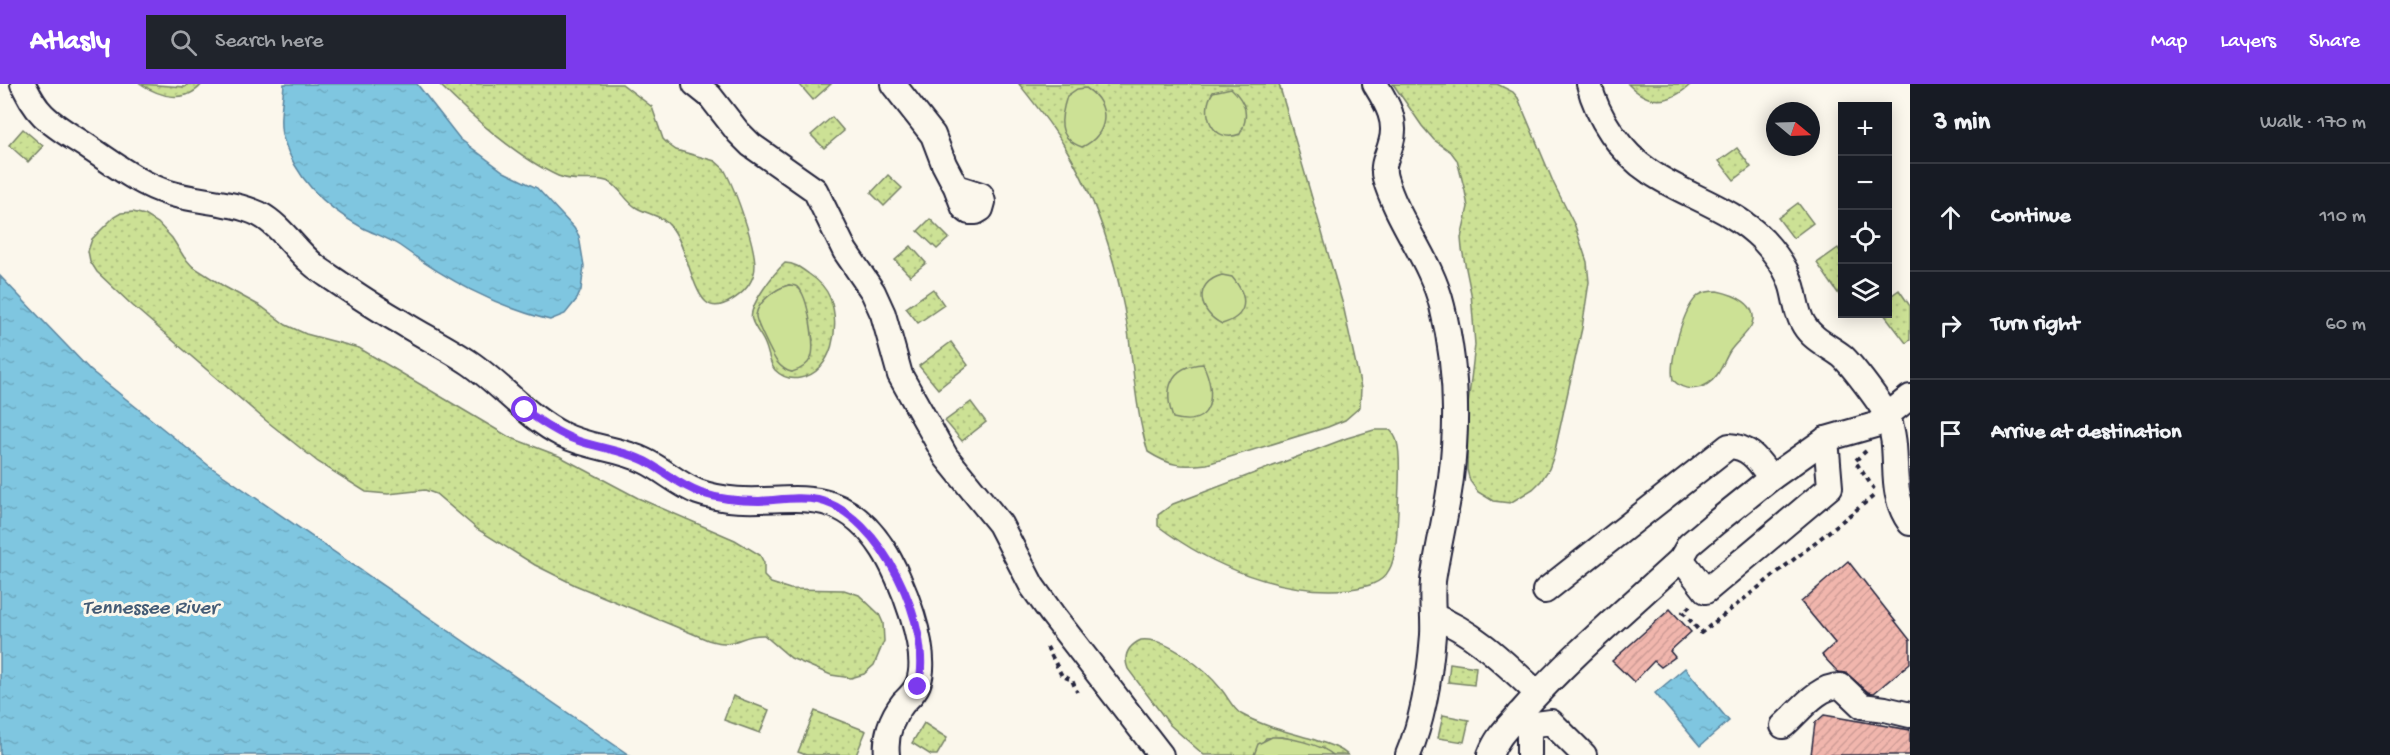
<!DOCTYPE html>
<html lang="en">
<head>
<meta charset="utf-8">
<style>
	body { margin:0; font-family:"Gochi Hand",sans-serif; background:#20242c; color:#f1f3f6 }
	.controls { position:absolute; right:18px; top:18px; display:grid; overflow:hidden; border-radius:0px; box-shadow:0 3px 15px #0003 }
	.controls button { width:54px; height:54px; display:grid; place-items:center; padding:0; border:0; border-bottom:2px solid #363941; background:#171b24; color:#f1f3f6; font:30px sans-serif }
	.compass { position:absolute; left:1766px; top:18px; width:54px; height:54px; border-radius:50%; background:#171b24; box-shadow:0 3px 15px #0003; rotate:109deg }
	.stop { position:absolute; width:18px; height:18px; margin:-14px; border:4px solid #7c3aed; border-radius:50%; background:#fff }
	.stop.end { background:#7c3aed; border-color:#fff; box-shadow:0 2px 6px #0008 }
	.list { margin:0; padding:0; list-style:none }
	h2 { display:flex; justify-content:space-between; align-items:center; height:78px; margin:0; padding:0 24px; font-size:26px }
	h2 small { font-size:20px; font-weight:400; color:#9ea1a6 }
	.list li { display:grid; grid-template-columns:39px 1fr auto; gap:18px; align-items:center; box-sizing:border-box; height:108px; padding:0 24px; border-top:2px solid #363941 }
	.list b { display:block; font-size:22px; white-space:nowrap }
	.list em { font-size:20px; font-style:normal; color:#9ea1a6 }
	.icon { flex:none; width:33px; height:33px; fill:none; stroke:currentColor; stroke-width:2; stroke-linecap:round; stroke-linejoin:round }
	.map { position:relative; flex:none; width:1910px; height:671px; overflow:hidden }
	header { display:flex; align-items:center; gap:36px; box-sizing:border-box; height:84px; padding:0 30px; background:#7c3aed; color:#fff }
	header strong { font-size:28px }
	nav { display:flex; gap:33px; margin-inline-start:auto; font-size:21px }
	.search { width:420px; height:54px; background:#20242c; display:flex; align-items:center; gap:15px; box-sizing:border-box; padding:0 21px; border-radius:0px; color:#9ea1a6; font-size:22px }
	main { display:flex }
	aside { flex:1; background:#171b24 }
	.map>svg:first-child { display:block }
	.grass { fill:url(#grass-dots); stroke:#778268; stroke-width:1.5; fill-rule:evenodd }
	.park { fill:#cce195; stroke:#778268; stroke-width:1.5 }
	.water { fill:url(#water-ripples); stroke:#5a849e; stroke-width:1.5 }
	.building { fill:url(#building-hatch); stroke:#22223b; stroke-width:1.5 }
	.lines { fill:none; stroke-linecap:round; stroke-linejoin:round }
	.minor-casing { stroke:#22223b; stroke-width:28 }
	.path { stroke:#22223b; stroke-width:4; stroke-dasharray:4.5 4.5; stroke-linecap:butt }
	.minor { stroke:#fbf7ec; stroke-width:24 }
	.route { stroke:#7c3aed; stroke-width:8 }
	.labels { text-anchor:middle; stroke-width:6; stroke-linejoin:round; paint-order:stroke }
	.water-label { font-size:21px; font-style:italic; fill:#435b75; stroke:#fbf7ec }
</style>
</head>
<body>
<header>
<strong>Atlasly</strong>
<div class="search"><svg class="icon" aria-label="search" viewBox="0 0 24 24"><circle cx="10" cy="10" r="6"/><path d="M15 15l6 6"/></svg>Search here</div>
<nav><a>Map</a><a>Layers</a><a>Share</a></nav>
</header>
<main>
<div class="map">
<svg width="1910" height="671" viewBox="0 0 1910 671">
	<defs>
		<pattern id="grass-dots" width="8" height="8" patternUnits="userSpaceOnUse" patternTransform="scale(1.5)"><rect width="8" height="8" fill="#cce195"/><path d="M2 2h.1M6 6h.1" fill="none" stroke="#afc181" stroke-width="1.8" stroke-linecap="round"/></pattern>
		<pattern id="water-ripples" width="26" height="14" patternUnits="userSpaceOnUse" patternTransform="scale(1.5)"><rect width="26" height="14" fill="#7fc6e0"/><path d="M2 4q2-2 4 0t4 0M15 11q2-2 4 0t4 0" fill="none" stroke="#6daac1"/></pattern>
		<pattern id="building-hatch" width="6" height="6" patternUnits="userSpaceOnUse" patternTransform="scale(1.5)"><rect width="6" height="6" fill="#f1b6ad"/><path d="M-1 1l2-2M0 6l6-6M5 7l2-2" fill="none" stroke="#ce9c96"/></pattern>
	</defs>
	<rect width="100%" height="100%" fill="#fbf7ec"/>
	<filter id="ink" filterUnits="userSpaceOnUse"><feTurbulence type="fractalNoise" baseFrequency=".0167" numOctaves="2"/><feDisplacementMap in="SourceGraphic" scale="12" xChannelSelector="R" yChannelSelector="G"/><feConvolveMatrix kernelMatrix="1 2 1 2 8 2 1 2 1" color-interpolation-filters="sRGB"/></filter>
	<g filter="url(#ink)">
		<g class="grass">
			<path d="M 141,0 L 185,3 L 188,0 L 202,0 C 186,20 160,13 141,0 Z"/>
			<path d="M 439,0 L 622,0 L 652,23 L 663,55 L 669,61 L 676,66 L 715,77 L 724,85 C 734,103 760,170 754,189 C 751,201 742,210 732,216 C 724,221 714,225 706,218 C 691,204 687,163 672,144 C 662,131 649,131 637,124 C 626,118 621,105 611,99 C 599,91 576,100 558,92 C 518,74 470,31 439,0 Z"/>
			<path d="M 802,0 L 831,0 L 813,16 L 800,1 Z"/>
			<path d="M 1019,0 L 1279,0 L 1343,221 L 1361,304 L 1360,323 L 1345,336 L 1328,343 L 1207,380 C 1181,383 1170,382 1148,368 C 1136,329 1134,288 1128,247 C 1118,183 1099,119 1065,63 C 1052,41 1035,20 1019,0 Z"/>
			<path d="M 1393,0 L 1497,0 L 1513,8 L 1518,14 L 1554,100 L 1575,142 L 1587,178 L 1589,198 L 1582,244 L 1554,371 L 1549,385 L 1541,397 L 1533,405 L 1510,419 L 1493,417 L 1478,408 L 1470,397 L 1467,386 L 1468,321 L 1475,261 L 1471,209 L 1462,165 L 1461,154 L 1468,123 L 1465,107 L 1457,76 L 1451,68 L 1434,56 L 1422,42 Z"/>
			<path d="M 1628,0 L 1691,0 C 1670,20 1649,22 1628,0 Z"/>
			<path d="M 832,33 L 844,47 L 824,64 L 811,51 Z"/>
			<path d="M 23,45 L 43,62 L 28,78 L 9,61 Z"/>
			<path d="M 1737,64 L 1751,83 L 1734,96 L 1719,77 Z"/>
			<path d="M 888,91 L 902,104 L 884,122 L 871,109 Z"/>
			<path d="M 1798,119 L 1813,139 L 1793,154 L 1778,134 Z"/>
			<path d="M 133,128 L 145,131 L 158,139 L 172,154 L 184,173 L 192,182 L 225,203 L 262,223 L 286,241 L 306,250 L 359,264 L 509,353 L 559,372 L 638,414 L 735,456 L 760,471 L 764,479 L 764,492 L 771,499 L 790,505 L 844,506 L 859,511 L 879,530 L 883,539 L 884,557 L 874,581 L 864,590 L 851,594 L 831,591 L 791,574 L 764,551 C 739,550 737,565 708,556 L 575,501 L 535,481 L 477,445 L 436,410 L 425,406 L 388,410 L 366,408 L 318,378 L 264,335 L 133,222 L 97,188 L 90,177 L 88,167 L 92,155 L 114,133 L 121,129 Z"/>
			<path d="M 930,135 L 949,154 L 937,165 L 918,147 Z"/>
			<path d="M 911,162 L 926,179 L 910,192 L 895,176 Z"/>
			<path d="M 1838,164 L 1842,171 L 1842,210 L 1840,212 L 1817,179 Z"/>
			<path d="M 785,179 C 795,179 802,185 809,190 C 818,196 826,204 830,214 C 841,241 833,289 800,294 C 790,296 782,293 775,286 C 769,279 769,269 765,260 C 762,252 755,245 752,236 C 747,223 775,188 785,179 ZM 789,201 L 800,205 L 806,220 L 813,256 L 792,288 C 778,284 775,272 769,260 C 766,253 759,245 758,238 C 756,220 773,205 789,201 Z"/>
			<path d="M 933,205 L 944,221 L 918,239 L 906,224 Z"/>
			<path d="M 1899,206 L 1910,222 L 1910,256 L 1906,259 L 1884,230 L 1888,230 L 1888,214 Z"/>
			<path d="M 951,258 L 968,281 L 938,305 L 919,282 Z"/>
			<path d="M 971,318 L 986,338 L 962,357 L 945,337 Z"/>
			<path d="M 1374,346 L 1390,346 C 1393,349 1396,354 1397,358 C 1402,374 1398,409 1398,427 C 1397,442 1397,473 1389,486 C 1382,500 1365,503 1350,505 C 1281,512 1211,482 1158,442 L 1158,431 L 1173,420 L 1347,354 Z"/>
			<path d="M 1141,556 C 1167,553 1206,586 1221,605 C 1228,613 1232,624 1241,630 C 1262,642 1292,649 1315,656 C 1327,660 1339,663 1348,671 L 1333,671 L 1321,664 L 1283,653 L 1266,654 L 1254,671 L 1204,671 L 1170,641 L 1128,585 C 1123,572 1128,562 1141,556 Z"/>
			<path d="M 1450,579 L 1476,583 L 1474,601 L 1448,598 Z"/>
			<path d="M 733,612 L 769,626 L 760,649 L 724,636 Z"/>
			<path d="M 815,627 L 866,647 L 856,671 L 806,671 L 798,668 Z"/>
			<path d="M 1443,631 L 1469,636 L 1464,658 L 1438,654 Z"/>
			<path d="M 924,639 L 947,654 L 937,671 L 931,671 L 912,659 Z"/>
		</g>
		<g class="park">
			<path d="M 1086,4 C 1112,20 1109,51 1082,63 C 1056,54 1060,34 1067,12 L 1077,5 Z"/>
			<path d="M 1231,4 C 1246,18 1250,31 1240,50 C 1213,61 1199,28 1213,8 Z"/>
			<path d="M 1222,191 L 1232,193 C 1249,213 1249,232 1222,240 C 1199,229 1192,199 1222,191 Z"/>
			<path d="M 789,201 C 792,201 796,201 798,204 C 808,211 816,263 811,274 C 807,282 800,286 792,288 C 786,287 781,283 777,278 C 773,272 755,237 756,231 C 758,217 777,204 789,201 Z"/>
			<path d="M 1717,207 C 1732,210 1761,220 1751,242 C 1746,251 1736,258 1730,267 C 1725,275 1722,284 1717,291 C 1706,306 1686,310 1673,296 C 1669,277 1683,223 1699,211 C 1704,208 1711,207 1717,207 Z"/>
			<path d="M 1203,280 C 1217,309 1214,345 1173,334 C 1163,305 1170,282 1203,280 Z"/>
			<path d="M 1272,653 C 1287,652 1322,661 1333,671 L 1254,671 L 1258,660 Z"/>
		</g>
		<g class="water">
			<path d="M 284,0 L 417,0 L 460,55 L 504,88 L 537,104 L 574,144 L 579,152 L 584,182 L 581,206 L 577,215 L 565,230 L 550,236 C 494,222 446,195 400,162 C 388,154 375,150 363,144 C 326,124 296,95 283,54 C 278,39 283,16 284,0 Z"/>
			<path d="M 0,192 L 90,286 L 208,381 L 629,671 L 0,671 Z"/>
			<path d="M 1685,584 L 1729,637 L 1700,662 L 1655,609 Z"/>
		</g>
		<g class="building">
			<path d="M 1848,477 L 1910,556 L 1910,579 L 1874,609 L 1868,608 L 1846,589 L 1838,588 L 1822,571 L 1835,559 L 1801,518 Z"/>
			<path d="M 1670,525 L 1691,548 L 1670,567 L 1675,573 L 1661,583 L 1654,577 L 1634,598 L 1612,577 Z"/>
			<path d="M 1824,631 L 1910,646 L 1910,671 L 1811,671 L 1815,639 Z"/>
		</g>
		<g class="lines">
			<g class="minor-casing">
				<g id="minor">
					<path d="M 23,0 C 29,12 34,22 43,31 C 56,44 73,53 88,63 C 114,80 139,100 169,109 C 198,118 231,117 259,130 C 284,143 299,173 323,188 C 348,205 374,223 401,238 C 423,252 448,264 470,279 C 502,301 527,333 563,351 C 589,364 619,364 645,377 C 664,386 679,401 698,408 C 772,434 829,382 883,465 C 901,493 931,568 918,600 C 915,608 909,613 903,619 C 891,634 885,653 887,671"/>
					<path d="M 695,0 L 710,12 L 738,48 L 751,61 L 815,106 L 845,167 L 873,208 L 883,230 L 900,291 L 946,373 L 1000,440 L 1032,502 L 1052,530 L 1161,671"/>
					<path d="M 893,0 L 933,51 L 944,80 L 956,103 L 964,124 L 969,128 L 976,128 L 981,125 L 983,118 L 981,111 L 956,103"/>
					<path d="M 1375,0 C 1386,18 1398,36 1391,59 C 1388,72 1381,80 1385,94 C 1398,139 1431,176 1442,222 C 1456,277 1458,338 1451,394 C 1447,428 1438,462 1433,497 C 1431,515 1434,533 1433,551 C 1430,592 1424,633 1408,671"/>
					<path d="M 1589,0 C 1597,33 1621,69 1650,88 C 1687,113 1731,123 1763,156 C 1775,169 1787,185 1792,202 C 1796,215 1796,229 1804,241 C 1813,256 1829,262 1842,272 C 1852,281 1884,323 1888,334 C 1902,369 1886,406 1910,439"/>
					<path d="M 1681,475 L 1689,461 L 1715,439 L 1771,394 L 1826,355 L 1875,341 L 1910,313"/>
					<path d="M 1545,507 L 1729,362 C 1751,363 1759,378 1771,394"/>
					<path d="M 1433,532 C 1473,547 1506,580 1537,609"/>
					<path d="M 1519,630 L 1529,641 L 1529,671"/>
					<path d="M 1529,641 L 1551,638 L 1584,671"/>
					<path d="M 1783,642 C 1800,627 1818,601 1841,602 L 1862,622 L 1885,625 L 1910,631"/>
					<path d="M 1490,671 C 1497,652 1509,642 1522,627 C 1570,572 1627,525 1681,475 L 1706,507 L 1830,403 L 1826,355"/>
				</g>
			</g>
			<g class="path">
				<path d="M 1866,367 L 1855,377 L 1874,405"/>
				<path d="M 1690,522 L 1683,528 L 1701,549 L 1875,411"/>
				<path d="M 1047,563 L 1062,592 L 1072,596 L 1077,608"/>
			</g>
			<use href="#minor" class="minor"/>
		</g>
	</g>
	<g class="lines" filter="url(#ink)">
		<path class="route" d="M 525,326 C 541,338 557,349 576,356 C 598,364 624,366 645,377 C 664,387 680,402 701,409 C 719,415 740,417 759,417 C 779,416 799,412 818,416 C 880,429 935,545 918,603"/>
	</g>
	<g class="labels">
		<g class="water-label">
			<text x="150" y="529">Tennessee River</text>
		</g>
	</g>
</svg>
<div class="controls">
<button>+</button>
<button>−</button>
<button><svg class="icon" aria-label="locate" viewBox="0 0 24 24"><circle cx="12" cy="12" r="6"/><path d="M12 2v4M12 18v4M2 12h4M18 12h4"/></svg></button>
<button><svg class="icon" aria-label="layers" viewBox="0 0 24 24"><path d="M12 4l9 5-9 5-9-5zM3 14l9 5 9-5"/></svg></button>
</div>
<svg class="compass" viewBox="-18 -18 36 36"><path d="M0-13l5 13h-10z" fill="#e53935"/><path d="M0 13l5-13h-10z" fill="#9ea1a6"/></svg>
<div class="stop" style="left:525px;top:326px"></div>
<div class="stop end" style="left:918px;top:603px"></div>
</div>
<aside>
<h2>3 min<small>Walk · 170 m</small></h2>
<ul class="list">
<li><svg class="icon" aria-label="ahead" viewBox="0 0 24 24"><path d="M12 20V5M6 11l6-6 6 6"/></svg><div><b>Continue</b></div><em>110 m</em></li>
<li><svg class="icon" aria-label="right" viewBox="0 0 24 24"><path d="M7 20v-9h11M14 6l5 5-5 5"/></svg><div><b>Turn right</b></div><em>60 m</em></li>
<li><svg class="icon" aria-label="arrive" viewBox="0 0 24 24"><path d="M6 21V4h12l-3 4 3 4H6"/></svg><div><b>Arrive at destination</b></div></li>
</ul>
</aside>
</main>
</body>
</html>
